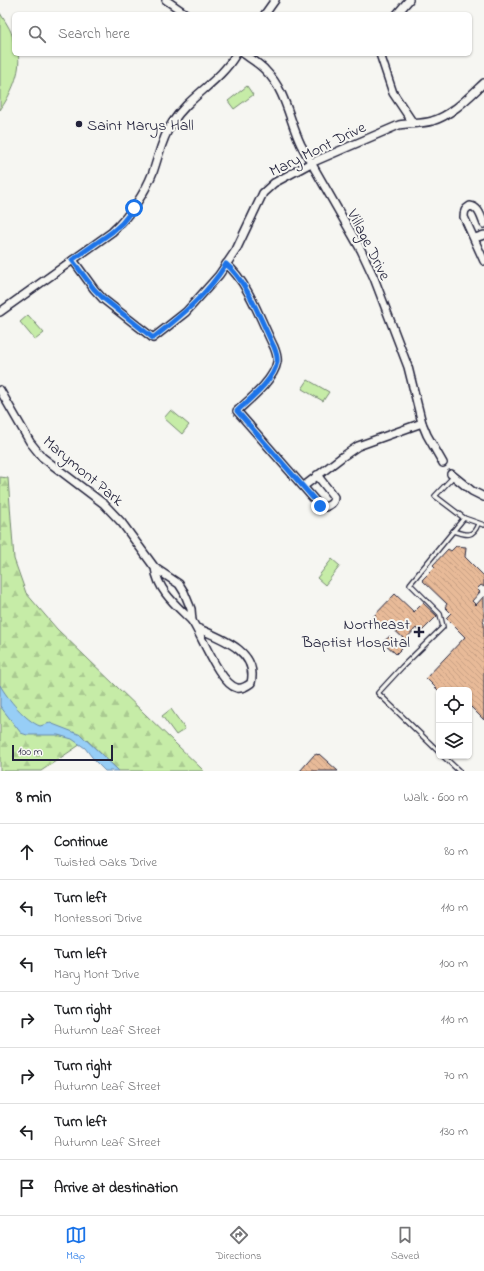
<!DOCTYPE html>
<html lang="en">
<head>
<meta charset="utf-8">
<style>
	body { margin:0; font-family:"Indie Flower",sans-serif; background:#f2f2f2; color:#202124 }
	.controls { position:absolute; right:12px; bottom:12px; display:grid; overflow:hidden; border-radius:6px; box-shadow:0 1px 3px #0004 }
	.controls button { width:36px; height:36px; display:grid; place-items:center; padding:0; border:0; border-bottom:1px solid #e0e0e0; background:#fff; color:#202124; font:20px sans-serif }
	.scale { position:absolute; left:12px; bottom:10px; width:101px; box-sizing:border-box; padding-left:4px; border:2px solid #22223b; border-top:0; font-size:11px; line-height:14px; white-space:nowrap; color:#22223b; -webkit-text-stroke:3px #f6f6f2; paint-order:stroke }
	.stop { position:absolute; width:12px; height:12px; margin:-9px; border:3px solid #1a73e8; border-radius:50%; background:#fff }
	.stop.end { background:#1a73e8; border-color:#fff; box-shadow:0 1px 4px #0008 }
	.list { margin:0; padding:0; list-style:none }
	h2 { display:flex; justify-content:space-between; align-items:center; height:52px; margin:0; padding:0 16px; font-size:17px }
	h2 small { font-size:13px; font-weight:400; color:#757577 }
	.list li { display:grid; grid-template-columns:26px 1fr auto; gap:12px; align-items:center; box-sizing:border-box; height:56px; padding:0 16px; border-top:1px solid #e0e0e0 }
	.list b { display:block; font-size:15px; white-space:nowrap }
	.list p { margin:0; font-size:13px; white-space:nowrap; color:#757577 }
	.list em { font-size:13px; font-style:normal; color:#757577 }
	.icon { flex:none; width:22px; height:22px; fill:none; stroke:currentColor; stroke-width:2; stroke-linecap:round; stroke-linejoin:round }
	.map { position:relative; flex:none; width:484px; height:771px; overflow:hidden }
	.search { position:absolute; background:#fff; box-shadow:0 1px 3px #0004; left:12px; right:12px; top:12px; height:44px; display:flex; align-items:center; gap:10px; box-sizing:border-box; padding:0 14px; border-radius:6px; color:#757577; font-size:15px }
	.sheet { height:444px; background:#fff }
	nav { display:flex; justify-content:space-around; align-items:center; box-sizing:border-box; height:56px; border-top:1px solid #e0e0e0; background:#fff; font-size:11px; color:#757577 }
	nav a { display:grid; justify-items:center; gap:2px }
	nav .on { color:#1a73e8 }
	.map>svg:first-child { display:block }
	.forest { fill:url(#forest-firs); stroke:#748771 }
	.park { fill:#c6eca7; stroke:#748771 }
	.water { fill:#97cef6; stroke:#6889ab }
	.building { fill:url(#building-back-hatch); stroke:#22223b }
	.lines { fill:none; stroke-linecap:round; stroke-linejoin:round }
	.service-casing { stroke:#22223b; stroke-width:6 }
	.minor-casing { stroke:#22223b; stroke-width:10 }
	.service { stroke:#f6f6f2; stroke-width:3.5 }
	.minor { stroke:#f6f6f2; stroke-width:7 }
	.route { stroke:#1a73e8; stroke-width:5 }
	.poi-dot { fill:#22223b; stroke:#f6f6f2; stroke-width:1.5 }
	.labels { text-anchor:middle; stroke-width:4; stroke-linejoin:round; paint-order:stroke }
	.poi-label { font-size:16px; fill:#22223b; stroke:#f6f6f2; text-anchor:start }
	.street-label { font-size:16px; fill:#22223b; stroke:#f6f6f2 }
</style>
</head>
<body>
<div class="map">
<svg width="484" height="771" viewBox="0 0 484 771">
	<defs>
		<pattern id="forest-firs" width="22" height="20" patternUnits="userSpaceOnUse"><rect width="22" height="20" fill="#c6eca7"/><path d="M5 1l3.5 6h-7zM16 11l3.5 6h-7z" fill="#aaca91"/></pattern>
		<pattern id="building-back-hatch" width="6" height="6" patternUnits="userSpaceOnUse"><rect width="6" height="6" fill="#e8ba98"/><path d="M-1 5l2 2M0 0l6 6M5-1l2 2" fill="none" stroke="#c7a084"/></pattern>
	</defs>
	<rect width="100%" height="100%" fill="#f6f6f2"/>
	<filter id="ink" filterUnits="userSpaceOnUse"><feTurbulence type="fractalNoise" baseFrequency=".025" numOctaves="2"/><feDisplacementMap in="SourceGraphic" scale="8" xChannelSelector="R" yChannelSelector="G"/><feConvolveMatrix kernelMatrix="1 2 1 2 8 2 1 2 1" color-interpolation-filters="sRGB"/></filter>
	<g filter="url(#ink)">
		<path class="forest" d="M 0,477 L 8,478 L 14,559 L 26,593 L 57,629 L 204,771 L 119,771 L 87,740 L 41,771 L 0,771 Z"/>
		<g class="park">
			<path d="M 0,13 C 11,31 14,33 14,54 L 18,54 C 22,71 10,96 0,110 Z"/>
			<path d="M 247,86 L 253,95 L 234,109 L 228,101 Z"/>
			<path d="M 28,315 L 44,333 L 35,340 L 20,322 Z"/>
			<path d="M 308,380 L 329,392 L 323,401 L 302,389 Z"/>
			<path d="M 171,410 L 189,425 L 182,434 L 164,418 Z"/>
			<path d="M 332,559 L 340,566 L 325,585 L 317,578 Z"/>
			<path d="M 171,709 L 185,729 L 176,735 L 162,716 Z"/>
		</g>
		<path class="water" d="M 0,685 C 7,698 26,721 40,726 L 50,723 L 81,735 L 119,771 L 105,771 L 95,761 L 85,748 L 72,739 L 58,735 L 27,735 L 21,733 L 0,706 Z"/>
		<g class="building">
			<path d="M 456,546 L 466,547 L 465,557 L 484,576 L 484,587 L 481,585 L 477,589 L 480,592 L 472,601 L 476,605 L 484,596 L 484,621 L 483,622 L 484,623 L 484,720 L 471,707 L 469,709 L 469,690 L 439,691 L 426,678 L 465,637 L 446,618 L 451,613 L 445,607 L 447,604 L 422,580 L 435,567 L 433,565 L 448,549 L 451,551 Z"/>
			<path d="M 395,594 L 414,612 L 423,603 L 437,616 L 420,633 L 416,628 L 405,640 L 386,622 L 380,628 L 371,619 Z"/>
			<path d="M 390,636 L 402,648 L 396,654 L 383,642 Z"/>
			<path d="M 317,754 L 318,755 L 319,754 L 338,771 L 300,771 L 314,755 L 315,755 Z"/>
		</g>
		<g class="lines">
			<g class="service-casing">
				<g id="service">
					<path d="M 454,476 L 435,496 L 464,518 L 484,525"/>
					<path d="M 453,531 C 466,535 473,538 478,524"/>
					<path d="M 439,752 L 378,693 L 402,667 L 443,627 L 440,614 L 410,584 L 464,518"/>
					<path d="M 443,756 L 459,771"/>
				</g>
			</g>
			<g class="minor-casing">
				<g id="minor">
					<path d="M 166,0 L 186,14"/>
					<path d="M 265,14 L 275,0"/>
					<path d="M 397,14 L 409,0"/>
					<path d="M 244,54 C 251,59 260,64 266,71 C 286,91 289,120 301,145 L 361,250 L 374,278 L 408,367 L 422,423 L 427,435 L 443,463"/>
					<path d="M 380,54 L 393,93 L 413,123"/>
					<path d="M 484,224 C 481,217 479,207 470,206 C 465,209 464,211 464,217 L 484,261"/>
					<path d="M 475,238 L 484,235"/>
					<path d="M 73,260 L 94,289 L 103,299 L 153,338 L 186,312 L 219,275 L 236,250 L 263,193 L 274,183 L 311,163 L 399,125 C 410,123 422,124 432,121 C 451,116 470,96 484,83"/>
					<path d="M 226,264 C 247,280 262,323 274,347 C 276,352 278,357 277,362 C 274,380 250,399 237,411 L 320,506 L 325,507 C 330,505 334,503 334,497 L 317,475"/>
					<path d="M 0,312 L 112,232 C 130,215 144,195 153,172 C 159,155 162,138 172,123 C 189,96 220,82 236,54"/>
					<path d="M 0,390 L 30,442 L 42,457 L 104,504 L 122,523 L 155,568 L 179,584 L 184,592 L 191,609 L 192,621 C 176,605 158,591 155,568"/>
					<path d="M 451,474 L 472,491 L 484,497"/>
					<path d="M 304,486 L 342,457 L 358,446 L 422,423"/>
					<path d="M 192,621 C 202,636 220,684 237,688 C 242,689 247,686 251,683 C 259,651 220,638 197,628"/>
				</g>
			</g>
			<use href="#service" class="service"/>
			<use href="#minor" class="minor"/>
		</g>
	</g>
	<g class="lines" filter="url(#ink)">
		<path class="route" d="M 134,208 L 122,223 L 112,232 L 72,260 L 94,289 L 103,298 L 153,338 C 181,316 207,295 226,264 C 247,281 262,323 274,347 C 276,352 278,357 277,362 C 274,380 250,399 237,411 L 320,506"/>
	</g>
	<g class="poi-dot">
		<circle cx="79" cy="124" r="4"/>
		<path d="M417 626h4v4h4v4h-4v4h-4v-4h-4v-4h4z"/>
	</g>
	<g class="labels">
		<g class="poi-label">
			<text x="87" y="130">Saint Marys Hall</text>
			<text x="410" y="629" text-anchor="end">Northeast<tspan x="410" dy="18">Baptist Hospital</tspan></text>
		</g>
		<g class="street-label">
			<text transform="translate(317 148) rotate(-26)" y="6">Mary Mont Drive</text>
			<text transform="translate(370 244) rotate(63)" y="6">Village Drive</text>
			<text transform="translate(84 470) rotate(40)" y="6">Marymont Park</text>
		</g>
	</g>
</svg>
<div class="controls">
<button><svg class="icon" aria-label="locate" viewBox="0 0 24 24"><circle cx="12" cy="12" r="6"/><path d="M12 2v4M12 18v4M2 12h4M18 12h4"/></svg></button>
<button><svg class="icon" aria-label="layers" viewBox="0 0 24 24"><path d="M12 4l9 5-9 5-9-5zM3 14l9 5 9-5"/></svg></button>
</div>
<div class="scale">100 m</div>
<div class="stop" style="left:134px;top:208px"></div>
<div class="stop end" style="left:320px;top:506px"></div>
<div class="search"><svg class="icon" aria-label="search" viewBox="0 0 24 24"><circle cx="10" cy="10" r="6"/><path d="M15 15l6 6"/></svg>Search here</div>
</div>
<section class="sheet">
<h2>8 min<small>Walk · 600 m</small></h2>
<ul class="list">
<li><svg class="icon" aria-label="ahead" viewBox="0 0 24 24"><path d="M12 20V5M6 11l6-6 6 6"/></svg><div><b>Continue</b><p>Twisted Oaks Drive</p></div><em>80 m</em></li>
<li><svg class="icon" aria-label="left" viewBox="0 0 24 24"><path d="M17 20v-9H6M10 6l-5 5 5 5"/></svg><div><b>Turn left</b><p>Montessori Drive</p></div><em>110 m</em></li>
<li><svg class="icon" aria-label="left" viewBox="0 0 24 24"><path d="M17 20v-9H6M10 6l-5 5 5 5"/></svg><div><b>Turn left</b><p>Mary Mont Drive</p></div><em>100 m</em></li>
<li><svg class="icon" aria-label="right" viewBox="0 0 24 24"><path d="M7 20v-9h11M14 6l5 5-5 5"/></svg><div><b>Turn right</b><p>Autumn Leaf Street</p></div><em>110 m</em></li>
<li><svg class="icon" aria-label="right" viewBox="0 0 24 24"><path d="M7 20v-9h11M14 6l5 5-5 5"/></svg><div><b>Turn right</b><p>Autumn Leaf Street</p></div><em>70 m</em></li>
<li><svg class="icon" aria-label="left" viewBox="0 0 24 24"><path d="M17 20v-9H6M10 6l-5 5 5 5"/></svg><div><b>Turn left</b><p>Autumn Leaf Street</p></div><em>130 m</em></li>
<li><svg class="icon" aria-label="arrive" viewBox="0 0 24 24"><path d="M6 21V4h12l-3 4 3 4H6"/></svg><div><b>Arrive at destination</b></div></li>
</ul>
</section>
<nav>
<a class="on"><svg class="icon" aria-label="map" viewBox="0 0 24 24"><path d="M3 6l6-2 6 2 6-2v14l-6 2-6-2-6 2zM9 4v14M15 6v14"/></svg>Map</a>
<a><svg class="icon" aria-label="directions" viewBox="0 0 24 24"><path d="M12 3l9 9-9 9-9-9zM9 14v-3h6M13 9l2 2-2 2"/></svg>Directions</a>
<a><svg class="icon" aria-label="saved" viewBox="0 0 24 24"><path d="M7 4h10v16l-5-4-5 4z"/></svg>Saved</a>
</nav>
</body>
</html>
